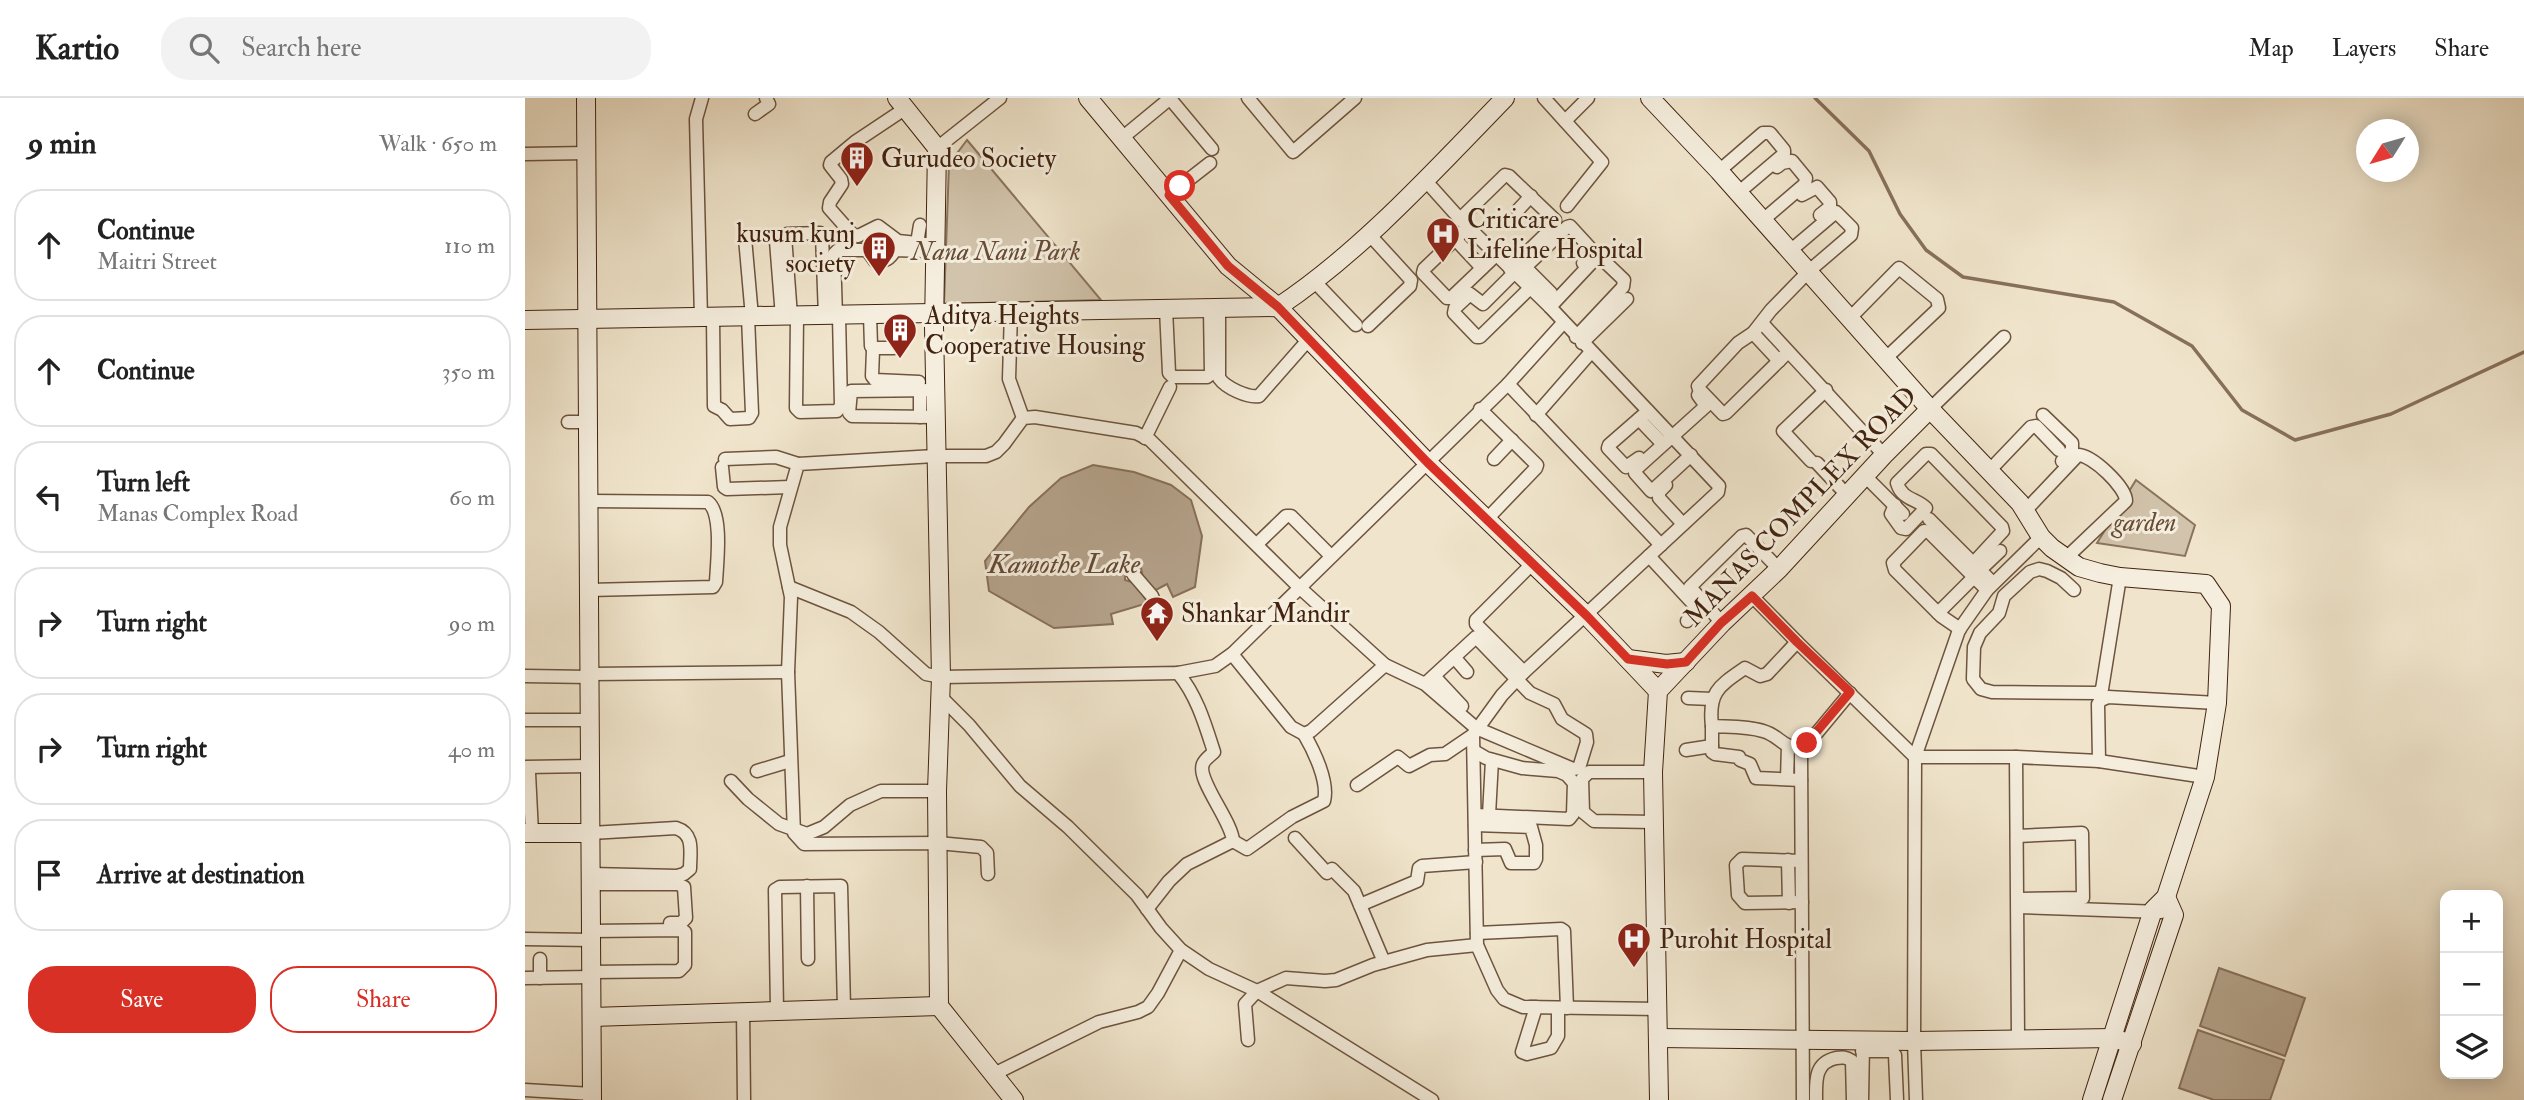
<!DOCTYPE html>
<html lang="en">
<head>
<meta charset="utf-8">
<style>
	body { margin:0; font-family:"IM FELL Double Pica",serif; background:#f2f2f2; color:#222 }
	.controls { position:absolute; right:21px; bottom:21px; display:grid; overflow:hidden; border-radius:14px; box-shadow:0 4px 18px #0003 }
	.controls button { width:63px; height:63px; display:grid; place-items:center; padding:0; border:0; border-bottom:2px solid #e0e0e0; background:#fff; color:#222; font:35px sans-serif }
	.compass { position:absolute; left:1831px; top:21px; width:63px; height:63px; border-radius:50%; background:#fff; box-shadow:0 4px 18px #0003; rotate:233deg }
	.stop { position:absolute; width:21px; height:21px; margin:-16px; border:5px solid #d93025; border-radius:50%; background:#fff }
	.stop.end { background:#d93025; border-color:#fff; box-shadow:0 2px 7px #0008 }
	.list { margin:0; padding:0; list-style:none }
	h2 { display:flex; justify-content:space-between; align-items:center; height:91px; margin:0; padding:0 28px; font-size:30px }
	h2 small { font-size:23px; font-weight:400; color:#767676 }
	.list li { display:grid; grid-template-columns:46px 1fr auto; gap:21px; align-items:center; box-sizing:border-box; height:112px; margin:0 14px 14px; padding:0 14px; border:2px solid #e0e0e0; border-radius:28px }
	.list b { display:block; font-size:26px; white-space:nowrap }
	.list p { margin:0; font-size:23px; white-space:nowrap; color:#767676 }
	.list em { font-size:23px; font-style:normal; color:#767676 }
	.actions { display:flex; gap:14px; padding:21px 28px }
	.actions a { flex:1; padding:16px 0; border:2px solid #d93025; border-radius:28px; text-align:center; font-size:24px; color:#d93025 }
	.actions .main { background:#d93025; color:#fff }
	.icon { flex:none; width:38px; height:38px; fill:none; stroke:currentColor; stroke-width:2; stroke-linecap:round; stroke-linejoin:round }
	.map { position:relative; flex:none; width:1999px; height:1002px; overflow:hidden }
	header { display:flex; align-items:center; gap:42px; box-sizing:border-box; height:98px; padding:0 35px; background:#fff; border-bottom:2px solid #e0e0e0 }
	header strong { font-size:33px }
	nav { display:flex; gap:38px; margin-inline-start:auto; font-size:24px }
	.search { width:490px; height:63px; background:#f2f2f2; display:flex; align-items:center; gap:18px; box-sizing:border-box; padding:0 24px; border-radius:28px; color:#767676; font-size:26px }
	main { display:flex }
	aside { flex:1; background:#fff }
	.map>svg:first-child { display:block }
	.green { fill:#d2c4ac; stroke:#8a745e; stroke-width:2 }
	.water { fill:#b5a38c; stroke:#87705a; stroke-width:2 }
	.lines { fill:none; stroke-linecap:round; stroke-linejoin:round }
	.stream { stroke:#87705a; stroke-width:3.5 }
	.street-casing { stroke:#6e543e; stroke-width:15 }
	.secondary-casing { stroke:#42230f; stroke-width:20 }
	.street { stroke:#f5eede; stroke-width:12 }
	.secondary { stroke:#f5eede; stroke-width:18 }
	.route { stroke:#d93025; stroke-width:9 }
	.labels { text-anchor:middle; stroke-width:6; stroke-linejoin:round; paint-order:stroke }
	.poi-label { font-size:26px; fill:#42230f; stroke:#f5eede; text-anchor:start }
	.park-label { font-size:26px; font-style:italic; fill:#664b36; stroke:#f5eede }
	.street-label { font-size:26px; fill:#42230f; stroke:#f5eede }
	.water-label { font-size:28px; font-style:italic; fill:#644934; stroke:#f5eede }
</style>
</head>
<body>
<header>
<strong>Kartio</strong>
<div class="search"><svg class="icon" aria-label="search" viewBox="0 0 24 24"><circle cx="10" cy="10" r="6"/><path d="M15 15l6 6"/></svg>Search here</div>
<nav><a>Map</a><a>Layers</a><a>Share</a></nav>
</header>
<main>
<aside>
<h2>9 min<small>Walk · 650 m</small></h2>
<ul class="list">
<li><svg class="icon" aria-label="ahead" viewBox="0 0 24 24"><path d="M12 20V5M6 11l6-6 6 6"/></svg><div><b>Continue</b><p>Maitri Street</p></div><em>110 m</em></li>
<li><svg class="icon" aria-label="ahead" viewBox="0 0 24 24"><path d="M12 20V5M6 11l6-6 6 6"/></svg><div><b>Continue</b></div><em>350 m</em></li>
<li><svg class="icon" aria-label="left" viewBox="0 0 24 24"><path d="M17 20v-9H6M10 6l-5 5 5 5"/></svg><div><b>Turn left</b><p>Manas Complex Road</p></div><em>60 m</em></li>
<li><svg class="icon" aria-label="right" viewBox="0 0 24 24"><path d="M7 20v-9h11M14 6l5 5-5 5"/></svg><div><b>Turn right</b></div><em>90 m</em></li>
<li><svg class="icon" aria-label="right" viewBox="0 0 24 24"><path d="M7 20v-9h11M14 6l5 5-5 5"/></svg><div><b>Turn right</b></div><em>40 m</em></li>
<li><svg class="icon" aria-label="arrive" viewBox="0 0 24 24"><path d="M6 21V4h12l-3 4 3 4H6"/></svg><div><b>Arrive at destination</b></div></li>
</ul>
<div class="actions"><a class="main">Save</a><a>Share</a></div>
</aside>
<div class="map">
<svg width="1999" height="1002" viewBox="0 0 1999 1002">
	<rect width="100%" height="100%" fill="#f0e5cc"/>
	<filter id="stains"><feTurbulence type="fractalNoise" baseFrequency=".00286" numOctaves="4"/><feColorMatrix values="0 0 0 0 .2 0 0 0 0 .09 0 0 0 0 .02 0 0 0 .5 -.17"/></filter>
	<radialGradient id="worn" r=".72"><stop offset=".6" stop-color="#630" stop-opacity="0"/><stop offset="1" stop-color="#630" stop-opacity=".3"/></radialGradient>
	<g class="green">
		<path d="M 442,42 L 576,202 L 419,206 L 424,66 Z"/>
		<path d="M 1611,382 L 1670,427 L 1660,458 L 1572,445 Z"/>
	</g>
	<g class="water">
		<path d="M 568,367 L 609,374 L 646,387 L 666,402 L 677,438 L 670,489 L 648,499 L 642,486 L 629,493 L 618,480 L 616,470 L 607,467 L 600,473 L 600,482 L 610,485 L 623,505 L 586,516 L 588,526 L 529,530 L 464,493 L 460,463 L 504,409 L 536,380 Z"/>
		<path d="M 1694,870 L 1780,900 L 1760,958 L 1675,928 Z"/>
		<path d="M 1673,932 L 1759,962 L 1745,1002 L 1689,1002 L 1654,990 Z"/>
	</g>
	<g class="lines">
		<path class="stream" d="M 1290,0 L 1344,53 L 1375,116 L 1401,152 L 1438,179 L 1589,204 L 1667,248 L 1717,312 L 1770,342 L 1866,316 L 1999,254"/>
		<g class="street-casing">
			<g id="street">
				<path d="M 723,0 L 768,54 L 830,0"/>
				<path d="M 1019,0 L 1077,64 L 1042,108"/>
				<path d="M 381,10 L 330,44 L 306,64 L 305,67 L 316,81 L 317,86 L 305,104 L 304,110 L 327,136 L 333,138 L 353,128 L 373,143 L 410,147"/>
				<path d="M 230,16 L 244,6 L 241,0"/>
				<path d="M 1040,23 L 1063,0"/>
				<path d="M 597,40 L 643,2 L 647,3 L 687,51"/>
				<path d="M 412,50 L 475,0"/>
				<path d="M 0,56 L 62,55"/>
				<path d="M 1194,73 L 1238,35 L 1245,35 L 1259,52 L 1259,56 L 1213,95"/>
				<path d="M 900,82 L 935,121 L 1025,209 L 1194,388 L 1193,394 L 999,574 L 977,597 L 948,637 L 952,847 L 972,892 L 979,901 L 998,909 L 1134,911"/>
				<path d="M 644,97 L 685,65"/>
				<path d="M 1277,97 L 1292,89 L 1305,104 L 1305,109 L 1295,117"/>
				<path d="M 993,112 L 1006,98"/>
				<path d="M 935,121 L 980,77 L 984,78 L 1030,122 L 1030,127 L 985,171"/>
				<path d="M 1238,122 L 1280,86 L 1281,80 L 1267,63 L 1257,65 L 1252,69"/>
				<path d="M 943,129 L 899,171 L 898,175 L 922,200 L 926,200 L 971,157"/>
				<path d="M 843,135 L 886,182 L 885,188 L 843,228"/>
				<path d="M 930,141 L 957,170"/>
				<path d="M 392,145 L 395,127"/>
				<path d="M 1000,169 L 1026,195"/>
				<path d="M 989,175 L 958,206 L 945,196 L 930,210 L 929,215 L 952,239 L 955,239 L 1005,190"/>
				<path d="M 992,177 L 1042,129 L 1045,128 L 1067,152 L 1067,156 L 1058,165"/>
				<path d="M 789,183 L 831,227"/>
				<path d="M 1025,209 L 1071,160 L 1076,160 L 1099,182 L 1098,189 L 1051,239"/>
				<path d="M 694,210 L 694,280 C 701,290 723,300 734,298 L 784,241"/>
				<path d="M 641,211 L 644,275 L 648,279 L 682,279 L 686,276 L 685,211"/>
				<path d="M 486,214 L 484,281 L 498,320"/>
				<path d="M 345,217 L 346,248"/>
				<path d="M 266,218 L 260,138 L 262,136 L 295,135 L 297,137 L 300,218"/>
				<path d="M 272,218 L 271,310 L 275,314 L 312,313 L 316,308 L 314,218"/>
				<path d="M 311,218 L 309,156 L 313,152 L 342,152 L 350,163 C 360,164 365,161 370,152 L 399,153"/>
				<path d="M 227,219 L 220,140 L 244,137 L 251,143 L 257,219"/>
				<path d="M 176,220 L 171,21 L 177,0"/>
				<path d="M 188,220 L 189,308 L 197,312 L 205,321 L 224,320 L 227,315 L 223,219"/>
				<path d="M 1325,220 L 1374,170 L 1412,201 L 1414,210 L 1360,261"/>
				<path d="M 1237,225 L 1359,357"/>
				<path d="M 1228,235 L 1254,263"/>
				<path d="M 1057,245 L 1102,201"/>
				<path d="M 369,250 L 350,250 L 348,252 L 347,278 L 350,282 L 394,284"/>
				<path d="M 1263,254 L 1201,315 L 1198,316 L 1174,291 L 1173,288 L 1213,245 L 1228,235 L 1246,212 L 1284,173 L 1326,137 L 1327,130 L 1311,114 L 1265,153"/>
				<path d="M 983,286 L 1136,447"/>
				<path d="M 395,291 L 395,319"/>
				<path d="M 409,292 L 326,293 L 324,315 L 327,318 L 409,319"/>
				<path d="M 955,311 L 1012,367 L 1011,370 L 962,421"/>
				<path d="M 1405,311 L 1479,239"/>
				<path d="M 1011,317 L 1066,254"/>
				<path d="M 1518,317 L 1547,345 L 1547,352 L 1537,363"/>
				<path d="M 1114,321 L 1134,342"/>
				<path d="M 43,324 L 63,324"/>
				<path d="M 620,340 L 645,289"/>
				<path d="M 1166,357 L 1128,392 L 1126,393 L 1110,375 L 1110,372 L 1181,308 L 1173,297"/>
				<path d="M 1114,360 L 1101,369 L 1083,350 L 1084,347 L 1123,313"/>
				<path d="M 200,361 L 251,359 L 273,366"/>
				<path d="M 969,361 L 987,342"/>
				<path d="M 1286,363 L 1258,333 L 1301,292"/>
				<path d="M 1292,365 L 1322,397"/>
				<path d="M 197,369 L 199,389 L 202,391 L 265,389"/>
				<path d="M 1464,373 L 1506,329 L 1511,328 L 1534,352"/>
				<path d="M 1340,378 L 1378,416"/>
				<path d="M 1141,387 L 1134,394 L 1134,400 L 1158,426"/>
				<path d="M 64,403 L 183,404 C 198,416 192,464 191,484 L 188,489 L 64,492"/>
				<path d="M 1370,407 L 1366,416 L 1376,430 L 1381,431 L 1401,410 C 1391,400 1377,402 1372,385 L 1401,356 L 1406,356 L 1477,429 L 1478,433 L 1453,460"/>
				<path d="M 1501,412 L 1553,357 C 1567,357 1601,389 1601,403 L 1540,461"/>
				<path d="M 1404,421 L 1468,485"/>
				<path d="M 732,446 L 761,418 L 766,418 L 806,458"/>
				<path d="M 1124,458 L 1172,510 L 1172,514 L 1162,523"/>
				<path d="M 1455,472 L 1475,453"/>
				<path d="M 608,476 L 627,498 L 633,512"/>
				<path d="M 264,489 L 326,514 L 354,534 L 401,576 L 416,579 L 653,575 L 690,568 L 707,556 L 983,286 L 1038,225"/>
				<path d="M 1549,492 L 1536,480 L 1522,473 L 1514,471 L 1505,474 L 1479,498 L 1474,515 L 1455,535 L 1449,549 L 1448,581 L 1456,591 L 1467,594 L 1573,595 L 1577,591 L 1595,479"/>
				<path d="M 1226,497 L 1272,544 L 1390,659 L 1491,659 L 1574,663 L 1680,679"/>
				<path d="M 1413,515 L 1449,479"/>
				<path d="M 1197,525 L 1165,489 L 1217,438 L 1221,437 L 1254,471"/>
				<path d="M 1435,531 L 1416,518 L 1370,472 L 1368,465 L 1399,433 L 1404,434 L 1462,492"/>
				<path d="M 1272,544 L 1242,576 L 1235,578 L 1220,570 C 1194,588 1183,594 1187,628 C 1204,629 1222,628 1238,633 C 1256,638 1255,650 1279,650"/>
				<path d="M 707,556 L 766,629 L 779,636 L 786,633 L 860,567"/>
				<path d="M 929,559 L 942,574"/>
				<path d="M 999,574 L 951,526 L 951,522 L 1007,466"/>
				<path d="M 65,576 L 263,574"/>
				<path d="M 0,578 L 65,579"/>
				<path d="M 909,578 L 937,608"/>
				<path d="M 415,598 L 444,627 L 495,688 L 543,729 L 612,797 L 636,830 L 656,852 L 684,871 L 732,893 L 761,880 L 800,883 L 811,882 L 848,867 L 902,852 L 952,847"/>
				<path d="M 1163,600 L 1187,601"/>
				<path d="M 0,622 L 65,622"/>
				<path d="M 1187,628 L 1187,654 L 1190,656 L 1214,659 L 1215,662 L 1225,666 L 1231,680 L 1276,682"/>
				<path d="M 1161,652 L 1187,648"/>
				<path d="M 949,653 L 961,660 L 997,670 L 1033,673 L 1042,677 L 1049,685 L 1048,716 L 1044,721 L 950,717"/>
				<path d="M 1491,659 L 1493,940"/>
				<path d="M 1574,663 L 1573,606 L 1576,602 L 1583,599 L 1692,605"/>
				<path d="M 0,669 L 65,668"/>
				<path d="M 232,673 L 265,663"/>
				<path d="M 1128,674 L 1064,674 L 1057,681 L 1058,714 L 1069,723 L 1129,724"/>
				<path d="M 4,675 L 7,735"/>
				<path d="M 1262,681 L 1263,648"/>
				<path d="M 206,683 L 223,701 L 254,726 L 282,736 L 299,729 L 325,707 L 356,693 L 412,693"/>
				<path d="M 832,687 L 873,659 L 884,668 L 905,657 L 920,656 L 948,637"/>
				<path d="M 964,717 L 967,662"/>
				<path d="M 950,727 L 1006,729 L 1011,747 L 1011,761 L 1009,765 L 986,765 L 980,751 L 950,752"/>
				<path d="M 66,735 L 151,730 C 170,736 165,754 165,771 L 159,776 L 152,778 L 66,776"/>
				<path d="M 1492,738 L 1557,735 L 1558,800 L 1493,801"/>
				<path d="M 770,740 L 802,775 L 807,771 L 829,793 L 859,864"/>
				<path d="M 708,743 L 722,751 L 767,719 L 799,703 C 804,684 789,653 779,636"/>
				<path d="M 1263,762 L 1264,805"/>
				<path d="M 1276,763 L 1217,761 L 1211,767 L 1213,797 L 1220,805 L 1277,804"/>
				<path d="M 463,776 L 462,755 L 456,749 L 413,745 L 279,746 L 269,735 L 263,574 L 266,499 L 255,447 L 255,429 L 273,366 L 410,358 L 461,358 L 471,354 L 479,346 L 498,320 L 510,319 L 611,335 L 625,342 L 774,489 L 860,567 L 900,586 L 951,630 L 1048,671 L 1054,670 L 1062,644 L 1061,636 L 1037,621 L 1029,606 L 1005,595 L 951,539 L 900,586"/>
				<path d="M 66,786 L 153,786 L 159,789 L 161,820 L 156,825 L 145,825"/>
				<path d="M 282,788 L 283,861"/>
				<path d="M 835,807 L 892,783 L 894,770 L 897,768 L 951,764"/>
				<path d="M 1493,809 L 1636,814"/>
				<path d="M 622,811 L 644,783 L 662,766 L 708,743 C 707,723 671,681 678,666 C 679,662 686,657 689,654 C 680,626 672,598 653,575"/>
				<path d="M 66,833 L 157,832 L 160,834 L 160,867 L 154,873 L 67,874"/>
				<path d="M 952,835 L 1036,831 L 1039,833 L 1042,910"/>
				<path d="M 0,841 L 66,842"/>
				<path d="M 15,861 L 15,880"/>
				<path d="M 0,880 L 67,879"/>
				<path d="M 1005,909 L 1011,909 L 997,954 L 1002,956 L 1026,950 L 1033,938 L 1033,910"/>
				<path d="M 218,912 L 219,1002"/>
				<path d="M 252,912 L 250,792 L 255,789 L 316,788 L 319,910"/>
				<path d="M 723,942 L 720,906 L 732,893 L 907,1002"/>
				<path d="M 1337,953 L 1367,953 L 1370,957 L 1372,1002"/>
				<path d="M 469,976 L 574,924 L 613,914 L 623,909 L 633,895 L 656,852"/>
				<path d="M 0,992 L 67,996"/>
				<path d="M 1278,1002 L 1276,654 L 1325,595"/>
				<path d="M 1291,1002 C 1291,983 1289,965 1311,960 C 1318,959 1321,959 1327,963 L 1328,1002"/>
				<path d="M 1337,1002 L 1338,946"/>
				<path d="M 1391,1002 L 1389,943 L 1390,659 L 1434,532 L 1462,492 L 1516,439"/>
			</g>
		</g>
		<g class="secondary-casing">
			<g id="secondary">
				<path d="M 61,0 L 67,1002"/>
				<path d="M 372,0 L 412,50 L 409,229 L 416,579 L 412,693 L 414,908 L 489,1002"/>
				<path d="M 563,0 L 703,168 L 753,209 L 902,364 L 1062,518 L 1133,593"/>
				<path d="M 1125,0 L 1194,73 L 1405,311 L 1495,405 L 1516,439 L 1527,450 L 1554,469 L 1575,475 L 1595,479 L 1681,486 L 1696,508 L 1692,605 L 1680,679 L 1641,799 L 1628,812 L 1567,1002"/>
				<path d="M 0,222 L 753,209 C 836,154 910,72 980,0"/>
				<path d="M 1103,561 L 1141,566 L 1161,564"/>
				<path d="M 0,735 L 66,735"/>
				<path d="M 67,919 L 414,908"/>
				<path d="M 1134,940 L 1389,943 L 1588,940 L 1607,946"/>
				<path d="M 1134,1002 L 1128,674 L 1133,593 L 1197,525 L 1254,471 L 1359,357 L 1405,311"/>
				<path d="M 1587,1002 L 1649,817 L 1641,799"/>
			</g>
		</g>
		<use href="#street" class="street"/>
		<use href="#secondary" class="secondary"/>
	</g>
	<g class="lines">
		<path class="route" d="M 655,88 L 644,97 L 703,168 L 753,209 L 902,364 L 1062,518 L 1103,561 L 1142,566 L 1161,564 L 1196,525 L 1227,498 L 1272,544 L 1325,594 L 1282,645"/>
	</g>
	<defs>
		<g id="building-pin" transform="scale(1.75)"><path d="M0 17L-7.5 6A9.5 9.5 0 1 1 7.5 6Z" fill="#8f2418" stroke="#f5eede"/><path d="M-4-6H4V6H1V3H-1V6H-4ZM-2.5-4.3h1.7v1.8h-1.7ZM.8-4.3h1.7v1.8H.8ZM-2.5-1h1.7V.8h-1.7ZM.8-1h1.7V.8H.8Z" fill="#fff"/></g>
		<g id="hospital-pin" transform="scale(1.75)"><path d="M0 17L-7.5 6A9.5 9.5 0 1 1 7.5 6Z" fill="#8f2418" stroke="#f5eede"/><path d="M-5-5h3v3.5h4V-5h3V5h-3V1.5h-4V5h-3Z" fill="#fff"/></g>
		<g id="temple-pin" transform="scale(1.75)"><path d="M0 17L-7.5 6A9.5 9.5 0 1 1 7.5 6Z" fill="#8f2418" stroke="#f5eede"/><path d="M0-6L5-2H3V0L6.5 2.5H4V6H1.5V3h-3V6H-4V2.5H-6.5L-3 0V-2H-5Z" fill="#fff"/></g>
	</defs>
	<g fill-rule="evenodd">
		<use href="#building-pin" x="332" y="60"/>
		<use href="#hospital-pin" x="918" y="136"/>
		<use href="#building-pin" x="354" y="150"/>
		<use href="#building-pin" x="375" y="232"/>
		<use href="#temple-pin" x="632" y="515"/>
		<use href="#hospital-pin" x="1109" y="841"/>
	</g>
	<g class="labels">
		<g class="poi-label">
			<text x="356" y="69">Gurudeo Society</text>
			<text x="942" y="130">Criticare<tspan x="942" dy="30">Lifeline Hospital</tspan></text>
			<text x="330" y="144" text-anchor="end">kusum kunj<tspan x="330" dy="30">society</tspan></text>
			<text x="400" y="226">Aditya Heights<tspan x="400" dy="30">Cooperative Housing</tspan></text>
			<text x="656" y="524">Shankar Mandir</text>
			<text x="1134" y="850">Purohit Hospital</text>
		</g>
		<g class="park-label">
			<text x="471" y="162">Nana Nani Park</text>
			<text x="1620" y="433">garden</text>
		</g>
		<g class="street-label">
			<text transform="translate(1275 408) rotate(-46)" y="9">MANAS COMPLEX ROAD</text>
		</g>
		<g class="water-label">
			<text x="539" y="475">Kamothe Lake</text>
		</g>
	</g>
	<rect width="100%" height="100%" filter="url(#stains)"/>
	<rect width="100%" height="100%" fill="url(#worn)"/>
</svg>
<div class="controls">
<button>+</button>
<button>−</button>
<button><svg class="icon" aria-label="layers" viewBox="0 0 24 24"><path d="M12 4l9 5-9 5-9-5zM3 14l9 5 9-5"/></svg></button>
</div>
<svg class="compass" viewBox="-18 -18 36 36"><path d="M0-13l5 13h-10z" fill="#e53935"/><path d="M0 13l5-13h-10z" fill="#767676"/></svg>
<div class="stop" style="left:655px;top:88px"></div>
<div class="stop end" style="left:1282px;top:645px"></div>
</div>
</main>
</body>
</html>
